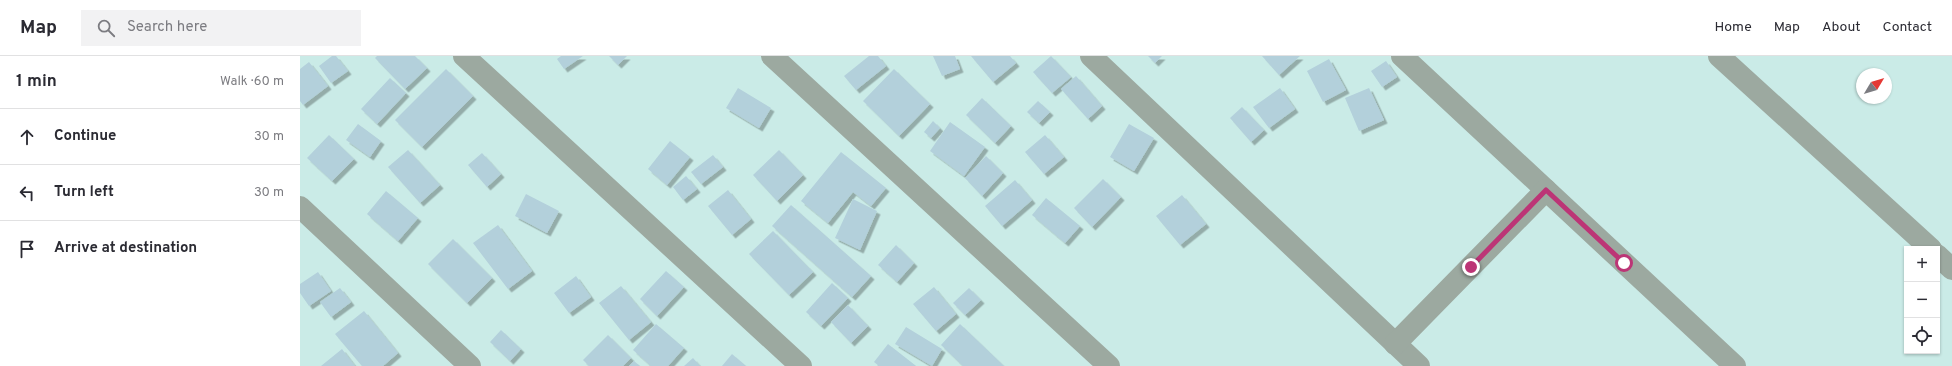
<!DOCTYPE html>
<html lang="en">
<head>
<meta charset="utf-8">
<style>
	body { margin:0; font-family:Overpass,sans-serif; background:#f2f2f3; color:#2b2b33 }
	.controls { position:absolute; right:12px; bottom:12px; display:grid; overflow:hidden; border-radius:0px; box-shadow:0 1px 3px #0004 }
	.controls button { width:36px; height:36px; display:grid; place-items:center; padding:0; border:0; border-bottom:1px solid #e1e1e2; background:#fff; color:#2b2b33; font:20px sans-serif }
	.compass { position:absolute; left:1556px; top:12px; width:36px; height:36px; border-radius:50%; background:#fff; box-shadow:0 1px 3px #0004; rotate:52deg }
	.stop { position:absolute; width:12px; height:12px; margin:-9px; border:3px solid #bc3576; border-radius:50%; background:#fff }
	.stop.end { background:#bc3576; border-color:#fff; box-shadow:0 1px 4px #0008 }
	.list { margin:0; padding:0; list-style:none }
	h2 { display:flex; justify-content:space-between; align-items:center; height:52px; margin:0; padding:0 16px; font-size:17px }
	h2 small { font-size:13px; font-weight:400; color:#7c7c81 }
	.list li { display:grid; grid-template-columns:26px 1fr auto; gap:12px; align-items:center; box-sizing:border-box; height:56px; padding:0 16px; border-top:1px solid #e1e1e2 }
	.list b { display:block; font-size:15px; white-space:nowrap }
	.list em { font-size:13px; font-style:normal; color:#7c7c81 }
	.icon { flex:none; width:22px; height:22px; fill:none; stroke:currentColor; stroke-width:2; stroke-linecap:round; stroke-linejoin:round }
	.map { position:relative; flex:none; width:1652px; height:310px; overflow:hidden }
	header { display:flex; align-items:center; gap:24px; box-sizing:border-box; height:56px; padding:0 20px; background:#fff; border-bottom:1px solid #e1e1e2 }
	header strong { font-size:19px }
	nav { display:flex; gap:22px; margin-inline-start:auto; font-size:14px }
	.search { width:280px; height:36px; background:#f2f2f3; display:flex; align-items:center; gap:10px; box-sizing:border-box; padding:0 14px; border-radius:0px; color:#7c7c81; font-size:15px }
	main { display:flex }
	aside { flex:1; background:#fff }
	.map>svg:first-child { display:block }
	.building { fill:#b3d0db; filter:url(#shadow) }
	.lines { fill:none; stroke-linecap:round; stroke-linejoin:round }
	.minor { stroke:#9ca9a0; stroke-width:22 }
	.route { stroke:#bc3576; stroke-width:5 }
</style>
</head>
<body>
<header>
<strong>Map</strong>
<div class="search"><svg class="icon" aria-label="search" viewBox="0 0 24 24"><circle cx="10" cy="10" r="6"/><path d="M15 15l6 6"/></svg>Search here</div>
<nav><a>Home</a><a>Map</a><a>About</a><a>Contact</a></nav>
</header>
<main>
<aside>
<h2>1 min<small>Walk · 60 m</small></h2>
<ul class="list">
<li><svg class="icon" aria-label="ahead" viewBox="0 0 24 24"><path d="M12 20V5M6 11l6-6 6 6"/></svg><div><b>Continue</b></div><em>30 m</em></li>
<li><svg class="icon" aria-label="left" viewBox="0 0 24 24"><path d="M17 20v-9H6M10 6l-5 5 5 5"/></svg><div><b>Turn left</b></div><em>30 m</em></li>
<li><svg class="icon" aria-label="arrive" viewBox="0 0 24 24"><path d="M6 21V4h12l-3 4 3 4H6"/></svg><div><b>Arrive at destination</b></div></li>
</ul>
</aside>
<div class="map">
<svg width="1652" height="310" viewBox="0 0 1652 310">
	<defs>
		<filter id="shadow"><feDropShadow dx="3.5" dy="3.5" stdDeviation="0" flood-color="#0004"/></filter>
	</defs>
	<rect width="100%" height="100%" fill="#caebe7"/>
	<g class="building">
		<path d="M 32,0 L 36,0 L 48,15 L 31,27 L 19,10 Z"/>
		<path d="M 77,0 L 115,0 L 127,12 L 105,33 L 75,2 Z"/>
		<path d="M 261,0 L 283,0 L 264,13 L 257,3 Z"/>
		<path d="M 309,0 L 327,0 L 318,9 Z"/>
		<path d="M 569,0 L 578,0 L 586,10 L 556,34 L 544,20 Z"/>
		<path d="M 633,0 L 655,0 L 660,13 L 642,20 Z"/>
		<path d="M 671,0 L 710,0 L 716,7 L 693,26 Z"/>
		<path d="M 751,0 L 771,21 L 752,37 L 733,16 Z"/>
		<path d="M 848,0 L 862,0 L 855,7 Z"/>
		<path d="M 962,0 L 1000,0 L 979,19 Z"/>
		<path d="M 1029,3 L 1046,34 L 1023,46 L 1007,15 Z"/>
		<path d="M 1086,5 L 1097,21 L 1082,31 L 1071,15 Z"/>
		<path d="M 9,6 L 28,30 L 3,49 L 0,45 L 0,13 Z"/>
		<path d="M 146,13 L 173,40 L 122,91 L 95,64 Z"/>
		<path d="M 594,13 L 630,48 L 599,80 L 563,45 Z"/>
		<path d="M 776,20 L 802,50 L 788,63 L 761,33 Z"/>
		<path d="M 90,22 L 106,37 L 77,68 L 61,53 Z"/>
		<path d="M 438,32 L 471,52 L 459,72 L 426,52 Z"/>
		<path d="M 980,32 L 995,53 L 969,72 L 953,51 Z"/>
		<path d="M 1069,32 L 1084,64 L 1059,75 L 1045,42 Z"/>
		<path d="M 682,42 L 711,70 L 695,87 L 666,59 Z"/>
		<path d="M 738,45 L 750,56 L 739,67 L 727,56 Z"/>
		<path d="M 942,51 L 964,74 L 951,86 L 930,62 Z"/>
		<path d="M 633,65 L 640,72 L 631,82 L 624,76 Z"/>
		<path d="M 650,66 L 685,91 L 664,120 L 630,95 Z"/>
		<path d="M 58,68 L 81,85 L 70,101 L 46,84 Z"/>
		<path d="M 829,68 L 854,82 L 834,115 L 810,101 Z"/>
		<path d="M 29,79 L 54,103 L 32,125 L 7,102 Z"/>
		<path d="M 745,79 L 764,101 L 744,118 L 725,96 Z"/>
		<path d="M 370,85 L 390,101 L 367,129 L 348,113 Z"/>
		<path d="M 108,94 L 140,129 L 120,147 L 88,111 Z"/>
		<path d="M 479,94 L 503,119 L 477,145 L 453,119 Z"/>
		<path d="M 541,96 L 586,132 L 571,150 L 553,136 L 528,167 L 501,145 Z"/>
		<path d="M 182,97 L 201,118 L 187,131 L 168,109 Z"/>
		<path d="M 413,99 L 423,111 L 401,128 L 391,116 Z"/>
		<path d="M 686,100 L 703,117 L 682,140 L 665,122 Z"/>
		<path d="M 386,120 L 397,133 L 383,144 L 373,131 Z"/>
		<path d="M 803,123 L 821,141 L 792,171 L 774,152 Z"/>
		<path d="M 715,124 L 732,144 L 702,170 L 685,150 Z"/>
		<path d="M 428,134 L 451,163 L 432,179 L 408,150 Z"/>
		<path d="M 86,135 L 118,162 L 98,185 L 67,158 Z"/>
		<path d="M 226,138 L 259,155 L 247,177 L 215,160 Z"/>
		<path d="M 882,139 L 906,168 L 880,189 L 856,160 Z"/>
		<path d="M 746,142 L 780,170 L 765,187 L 732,159 Z"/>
		<path d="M 553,143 L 577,155 L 560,194 L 535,182 Z"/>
		<path d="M 491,149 L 571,220 L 552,241 L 472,170 Z"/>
		<path d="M 198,169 L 232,215 L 208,233 L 173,187 Z"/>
		<path d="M 473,175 L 513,216 L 489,239 L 449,198 Z"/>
		<path d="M 153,183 L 192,222 L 167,247 L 128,208 Z"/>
		<path d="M 596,189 L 614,207 L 597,226 L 578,209 Z"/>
		<path d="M 366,215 L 384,231 L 357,260 L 340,243 Z"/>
		<path d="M 18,216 L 31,235 L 9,250 L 0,237 L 0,228 Z"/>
		<path d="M 276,220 L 291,241 L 269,257 L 254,237 Z"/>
		<path d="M 532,227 L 548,242 L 521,270 L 506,256 Z"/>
		<path d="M 321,230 L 351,266 L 329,284 L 299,247 Z"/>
		<path d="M 634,231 L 656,258 L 636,275 L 613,248 Z"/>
		<path d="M 40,232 L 51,246 L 31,261 L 20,246 Z"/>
		<path d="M 669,232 L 681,244 L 665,259 L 653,247 Z"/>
		<path d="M 548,249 L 568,270 L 551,287 L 531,266 Z"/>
		<path d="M 64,255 L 98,297 L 83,310 L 62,310 L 35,278 Z"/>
		<path d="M 356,268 L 384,292 L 368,310 L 351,310 L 333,294 Z"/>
		<path d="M 660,268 L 704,310 L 663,310 L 641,289 Z"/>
		<path d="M 606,271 L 642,293 L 632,310 L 595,288 Z"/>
		<path d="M 201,274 L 221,293 L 210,305 L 190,286 Z"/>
		<path d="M 308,279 L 331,302 L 323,310 L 289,310 L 283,304 Z"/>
		<path d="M 588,288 L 616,310 L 579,310 L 574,306 Z"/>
		<path d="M 42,293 L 55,310 L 21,310 Z"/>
		<path d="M 432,298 L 446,310 L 422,310 Z"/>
		<path d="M 393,302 L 400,310 L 384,310 Z"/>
		<path d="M 334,305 L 340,310 L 329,310 Z"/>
	</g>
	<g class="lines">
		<g class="minor">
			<path d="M 164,0 L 501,310"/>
			<path d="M 472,0 L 809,310"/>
			<path d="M 791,0 L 1119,310"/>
			<path d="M 1102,0 L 1435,310"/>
			<path d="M 1419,0 L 1631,193"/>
			<path d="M 0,151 L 170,310"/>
			<path d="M 1637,199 L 1652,213"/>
			<path d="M 1095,288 L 1246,134"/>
		</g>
	</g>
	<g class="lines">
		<path class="route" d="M 1171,211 L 1246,134 L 1324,207"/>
	</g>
</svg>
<div class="controls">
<button>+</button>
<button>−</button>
<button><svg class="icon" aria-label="locate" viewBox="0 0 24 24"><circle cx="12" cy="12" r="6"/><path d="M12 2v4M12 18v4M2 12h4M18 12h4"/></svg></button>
</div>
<svg class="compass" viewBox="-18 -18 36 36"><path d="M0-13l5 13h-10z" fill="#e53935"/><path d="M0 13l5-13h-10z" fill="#7c7c81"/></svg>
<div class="stop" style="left:1324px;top:207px"></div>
<div class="stop end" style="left:1171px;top:211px"></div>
</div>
</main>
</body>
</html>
